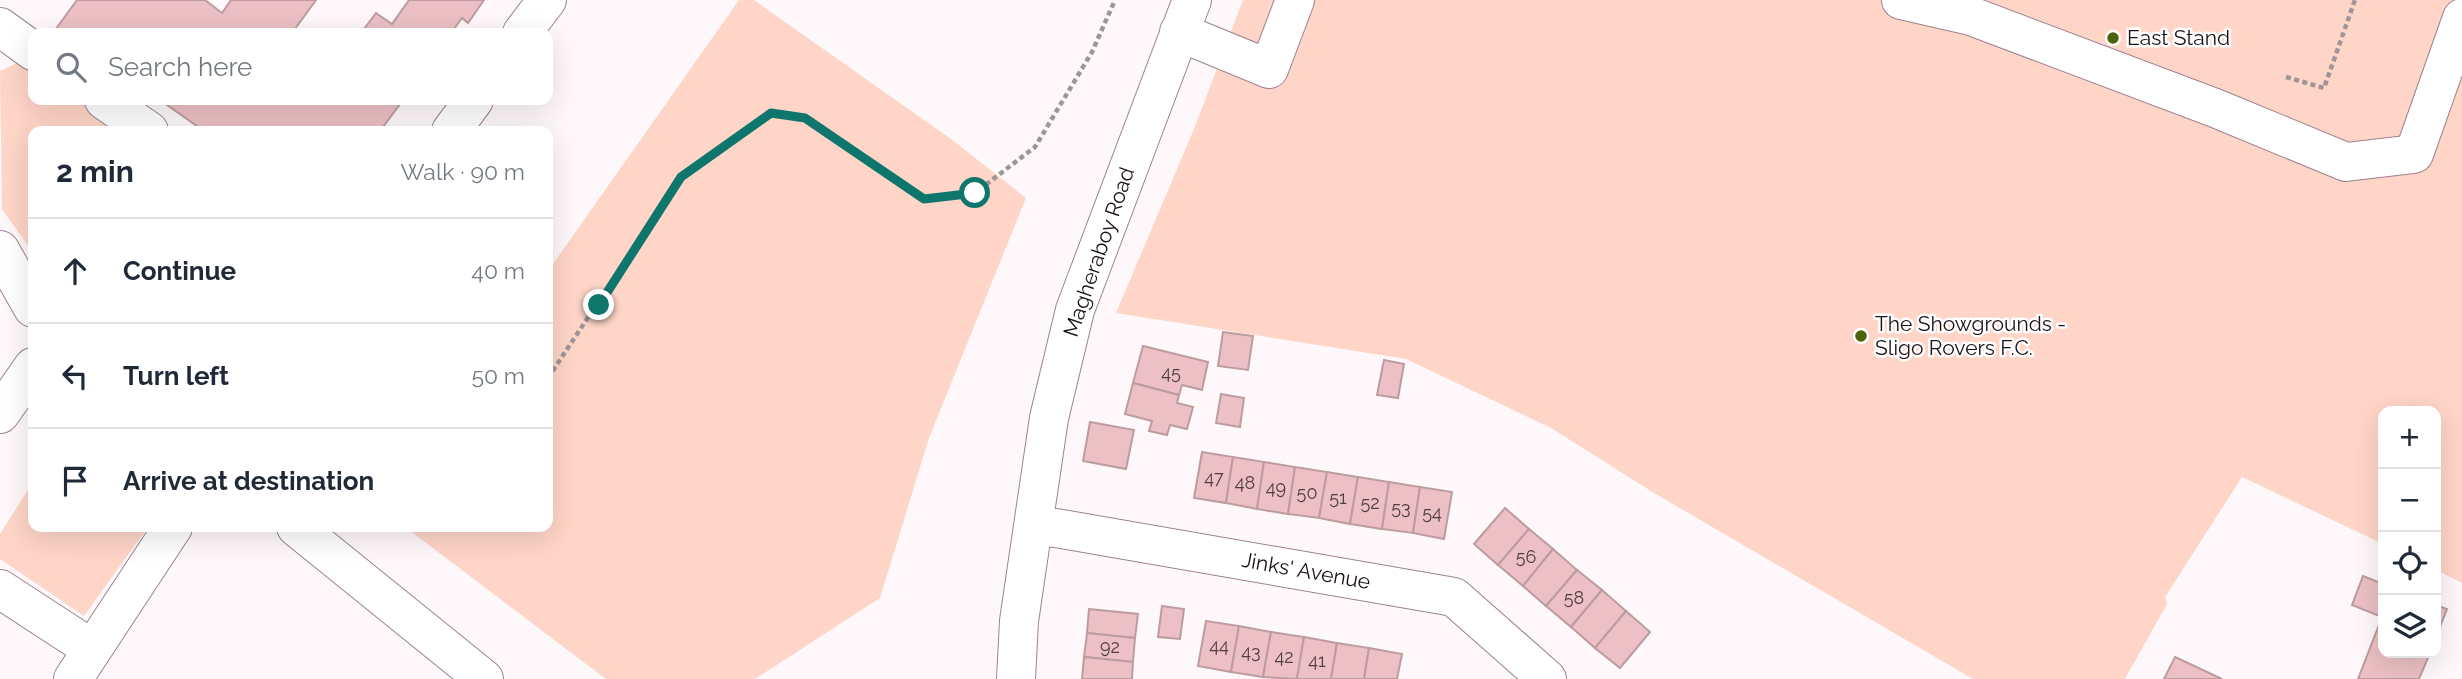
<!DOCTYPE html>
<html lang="en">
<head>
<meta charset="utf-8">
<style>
	body { margin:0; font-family:Raleway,sans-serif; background:#f2f2f3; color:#1f2937 }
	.controls { position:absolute; right:21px; bottom:21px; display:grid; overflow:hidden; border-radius:14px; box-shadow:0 7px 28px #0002 }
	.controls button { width:63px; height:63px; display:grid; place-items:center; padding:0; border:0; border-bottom:2px solid #e0e1e3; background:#fff; color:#1f2937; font:35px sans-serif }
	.stop { position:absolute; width:21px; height:21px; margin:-16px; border:5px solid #0f766e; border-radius:50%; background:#fff }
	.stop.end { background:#0f766e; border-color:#fff; box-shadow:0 2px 7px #0008 }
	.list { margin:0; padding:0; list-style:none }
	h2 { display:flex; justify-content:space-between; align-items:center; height:91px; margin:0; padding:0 28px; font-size:30px }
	h2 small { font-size:23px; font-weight:400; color:#747a83 }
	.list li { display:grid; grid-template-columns:46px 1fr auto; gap:21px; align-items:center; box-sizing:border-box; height:105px; padding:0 28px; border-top:2px solid #e0e1e3 }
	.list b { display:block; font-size:26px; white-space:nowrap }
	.list em { font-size:23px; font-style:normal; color:#747a83 }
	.icon { flex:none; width:38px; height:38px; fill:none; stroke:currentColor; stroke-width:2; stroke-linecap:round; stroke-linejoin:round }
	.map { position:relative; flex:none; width:2462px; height:679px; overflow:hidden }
	.search { position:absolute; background:#fff; box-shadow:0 7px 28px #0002; left:28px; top:28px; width:525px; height:77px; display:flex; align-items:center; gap:18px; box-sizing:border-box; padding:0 24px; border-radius:14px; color:#747a83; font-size:26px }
	.panel { position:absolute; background:#fff; box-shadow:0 7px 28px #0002; left:28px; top:126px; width:525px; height:406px; border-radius:14px }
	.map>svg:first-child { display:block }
	.green { fill:#fed5c7 }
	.building { fill:#ecc0c4; stroke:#bc9c9f; stroke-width:2 }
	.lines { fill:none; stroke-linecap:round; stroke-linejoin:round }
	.minor-casing { stroke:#9d8290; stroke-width:40 }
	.path { stroke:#9d9599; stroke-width:4.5; stroke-dasharray:5 3.5; stroke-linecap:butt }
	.minor { stroke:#fff; stroke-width:38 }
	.route { stroke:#0f766e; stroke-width:9 }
	.poi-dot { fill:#4e620d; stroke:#fff; stroke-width:2.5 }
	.labels { text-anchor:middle; stroke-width:5; stroke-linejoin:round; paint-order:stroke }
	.number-label { font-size:18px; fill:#503e42 }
	.poi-label { font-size:21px; fill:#1c1217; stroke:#fff; text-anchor:start }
	.street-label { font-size:21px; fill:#1c1217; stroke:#fff }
</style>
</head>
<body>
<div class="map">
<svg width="2462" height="679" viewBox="0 0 2462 679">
	<rect width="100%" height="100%" fill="#fef8fb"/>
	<g class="green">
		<path d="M 739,0 L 754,0 L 951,139 L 1026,198 L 929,438 L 880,598 L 755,679 L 606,679 L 405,527 L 548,527 L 548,271 Z"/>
		<path d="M 1243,0 L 2462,0 L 2462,583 L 2436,570 L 2436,411 L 2383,411 L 2383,544 L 2242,477 L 2165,597 L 2167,604 L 2125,679 L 1973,679 L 1654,493 L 1551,428 L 1406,359 L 1116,313 L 1194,129 Z"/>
		<path d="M 23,60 L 33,68 L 33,100 L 77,100 L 121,131 L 33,131 L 33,253 L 2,209 L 0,71 Z"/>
		<path d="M 33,482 L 33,527 L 148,527 L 84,616 L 0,559 L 0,534 Z"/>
	</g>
	<g class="building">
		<path d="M 77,0 L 205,0 L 222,13 L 231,0 L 316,0 L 292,33 L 53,33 Z"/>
		<path d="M 409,0 L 484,0 L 468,23 L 462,18 L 451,33 L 361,33 L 376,13 L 392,24 Z"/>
		<path d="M 160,100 L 403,100 L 380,131 L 204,131 Z"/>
		<path d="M 1223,332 L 1253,336 L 1248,370 L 1218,366 Z"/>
		<path d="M 1143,346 L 1208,362 L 1202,390 L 1182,385 L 1179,395 L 1133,383 Z"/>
		<path d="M 1384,360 L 1404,364 L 1398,398 L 1377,395 Z"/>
		<path d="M 1133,383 L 1179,395 L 1177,403 L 1193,407 L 1187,429 L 1170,425 L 1167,435 L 1149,431 L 1152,421 L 1125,414 Z"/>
		<path d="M 1221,394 L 1244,398 L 1240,427 L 1216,423 Z"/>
		<path d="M 1090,422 L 1134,430 L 1126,469 L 1083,461 Z"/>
		<path d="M 1202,452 L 1233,457 L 1226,503 L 1194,498 Z"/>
		<path d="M 1233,457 L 1264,462 L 1257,509 L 1226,503 Z"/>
		<path d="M 1264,462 L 1295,467 L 1288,514 L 1257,509 Z"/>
		<path d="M 1295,467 L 1327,472 L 1319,518 L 1288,514 Z"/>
		<path d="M 1327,472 L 1358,477 L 1350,524 L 1319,518 Z"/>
		<path d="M 1358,477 L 1389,482 L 1382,529 L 1350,524 Z"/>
		<path d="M 1389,482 L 1420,487 L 1413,533 L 1382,529 Z"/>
		<path d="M 1420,487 L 1452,492 L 1444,539 L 1413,533 Z"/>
		<path d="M 1505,508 L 1529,529 L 1498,565 L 1474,544 Z"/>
		<path d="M 1529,529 L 1553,549 L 1523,586 L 1498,565 Z"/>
		<path d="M 1553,549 L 1577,570 L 1546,606 L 1523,586 Z"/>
		<path d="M 1577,570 L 1602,590 L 1571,627 L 1546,606 Z"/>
		<path d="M 2363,576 L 2383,584 L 2383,653 L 2430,653 L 2419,679 L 2358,679 L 2382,617 L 2352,605 Z"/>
		<path d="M 1602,590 L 1626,611 L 1595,648 L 1571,627 Z"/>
		<path d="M 2436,605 L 2447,609 L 2436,637 Z"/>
		<path d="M 1162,606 L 1184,609 L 1180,639 L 1158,637 Z"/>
		<path d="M 1089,609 L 1138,614 L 1135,638 L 1087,633 Z"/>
		<path d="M 1626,611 L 1650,632 L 1620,668 L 1595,648 Z"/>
		<path d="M 1206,621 L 1239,626 L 1231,672 L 1198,666 Z"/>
		<path d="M 1239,626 L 1271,632 L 1263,677 L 1231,672 Z"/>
		<path d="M 1271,632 L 1304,637 L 1297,679 L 1263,677 Z"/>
		<path d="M 1087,633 L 1135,638 L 1133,662 L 1084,657 Z"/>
		<path d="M 1304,637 L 1337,643 L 1331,679 L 1297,679 Z"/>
		<path d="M 1337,643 L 1369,648 L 1364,679 L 1331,679 Z"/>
		<path d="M 1369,648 L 1402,654 L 1397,679 L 1364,679 Z"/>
		<path d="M 1084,657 L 1133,662 L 1132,679 L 1082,679 Z"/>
		<path d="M 2175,657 L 2222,679 L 2164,679 Z"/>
	</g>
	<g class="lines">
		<g class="minor-casing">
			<g id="minor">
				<path d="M 1901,0 L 1971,16 L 2215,108 L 2346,162 L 2414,154 L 2462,18"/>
				<path d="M 0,27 L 33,51"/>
				<path d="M 1179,32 L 1269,69 L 1295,0"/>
				<path d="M 522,33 L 547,0"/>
				<path d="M 104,100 L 149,131"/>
				<path d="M 451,131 L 474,100"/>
				<path d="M 0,250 L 33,308"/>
				<path d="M 0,414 L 33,367"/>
				<path d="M 296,527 L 484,679"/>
				<path d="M 1034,527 L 1056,528 L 1454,597 L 1547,679"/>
				<path d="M 0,589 L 92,649"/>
				<path d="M 73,679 L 173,527"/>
				<path d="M 1016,679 L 1019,621 L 1049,418 L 1075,310 L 1192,0"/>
			</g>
		</g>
		<g class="path">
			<path d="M 2286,77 L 2324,88 L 2355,0"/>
			<path d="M 548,378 L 681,177 L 771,113 L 805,118 L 924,199 L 975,193 L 1035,147 L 1092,52 L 1115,0"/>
		</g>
		<use href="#minor" class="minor"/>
	</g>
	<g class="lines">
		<path class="route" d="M 599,305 L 681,177 L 771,113 L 805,118 L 924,199 L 975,193"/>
	</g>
	<g class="poi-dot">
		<circle cx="2113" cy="38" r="7"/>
		<circle cx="1861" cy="336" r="7"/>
	</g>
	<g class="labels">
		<g class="number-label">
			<text x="1171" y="379">45</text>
			<text x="1214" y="484">47</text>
			<text x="1245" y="489">48</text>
			<text x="1276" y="494">49</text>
			<text x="1307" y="499">50</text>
			<text x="1338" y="504">51</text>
			<text x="1370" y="509">52</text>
			<text x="1401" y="514">53</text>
			<text x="1432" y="519">54</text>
			<text x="1526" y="563">56</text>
			<text x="1574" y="604">58</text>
			<text x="1219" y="652">44</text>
			<text x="1110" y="653">92</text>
			<text x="1251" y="658">43</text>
			<text x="1284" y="663">42</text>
			<text x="1317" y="667">41</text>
		</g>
		<g class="poi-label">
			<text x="2127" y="45">East Stand</text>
			<text x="1875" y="331">The Showgrounds -<tspan x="1875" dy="24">Sligo Rovers F.C.</tspan></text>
		</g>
		<g class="street-label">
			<text transform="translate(1099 252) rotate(-71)" y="7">Magheraboy Road</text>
			<text transform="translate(1306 571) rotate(10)" y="7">Jinks' Avenue</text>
		</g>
	</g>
</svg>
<div class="controls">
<button>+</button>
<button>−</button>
<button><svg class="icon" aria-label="locate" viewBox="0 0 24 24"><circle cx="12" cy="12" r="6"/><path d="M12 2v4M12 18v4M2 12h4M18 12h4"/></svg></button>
<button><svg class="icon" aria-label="layers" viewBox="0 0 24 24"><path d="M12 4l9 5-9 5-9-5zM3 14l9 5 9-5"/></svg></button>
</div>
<div class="stop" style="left:975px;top:193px"></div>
<div class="stop end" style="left:599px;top:305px"></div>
<div class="search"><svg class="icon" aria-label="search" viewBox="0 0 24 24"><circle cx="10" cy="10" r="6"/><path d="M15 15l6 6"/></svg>Search here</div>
<section class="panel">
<h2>2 min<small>Walk · 90 m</small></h2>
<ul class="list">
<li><svg class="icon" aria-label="ahead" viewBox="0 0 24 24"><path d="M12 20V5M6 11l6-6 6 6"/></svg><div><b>Continue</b></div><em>40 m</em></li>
<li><svg class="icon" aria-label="left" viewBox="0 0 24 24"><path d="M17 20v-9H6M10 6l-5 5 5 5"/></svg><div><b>Turn left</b></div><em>50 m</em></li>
<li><svg class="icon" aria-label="arrive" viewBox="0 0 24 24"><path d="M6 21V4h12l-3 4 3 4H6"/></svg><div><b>Arrive at destination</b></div></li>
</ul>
</section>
</div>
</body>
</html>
